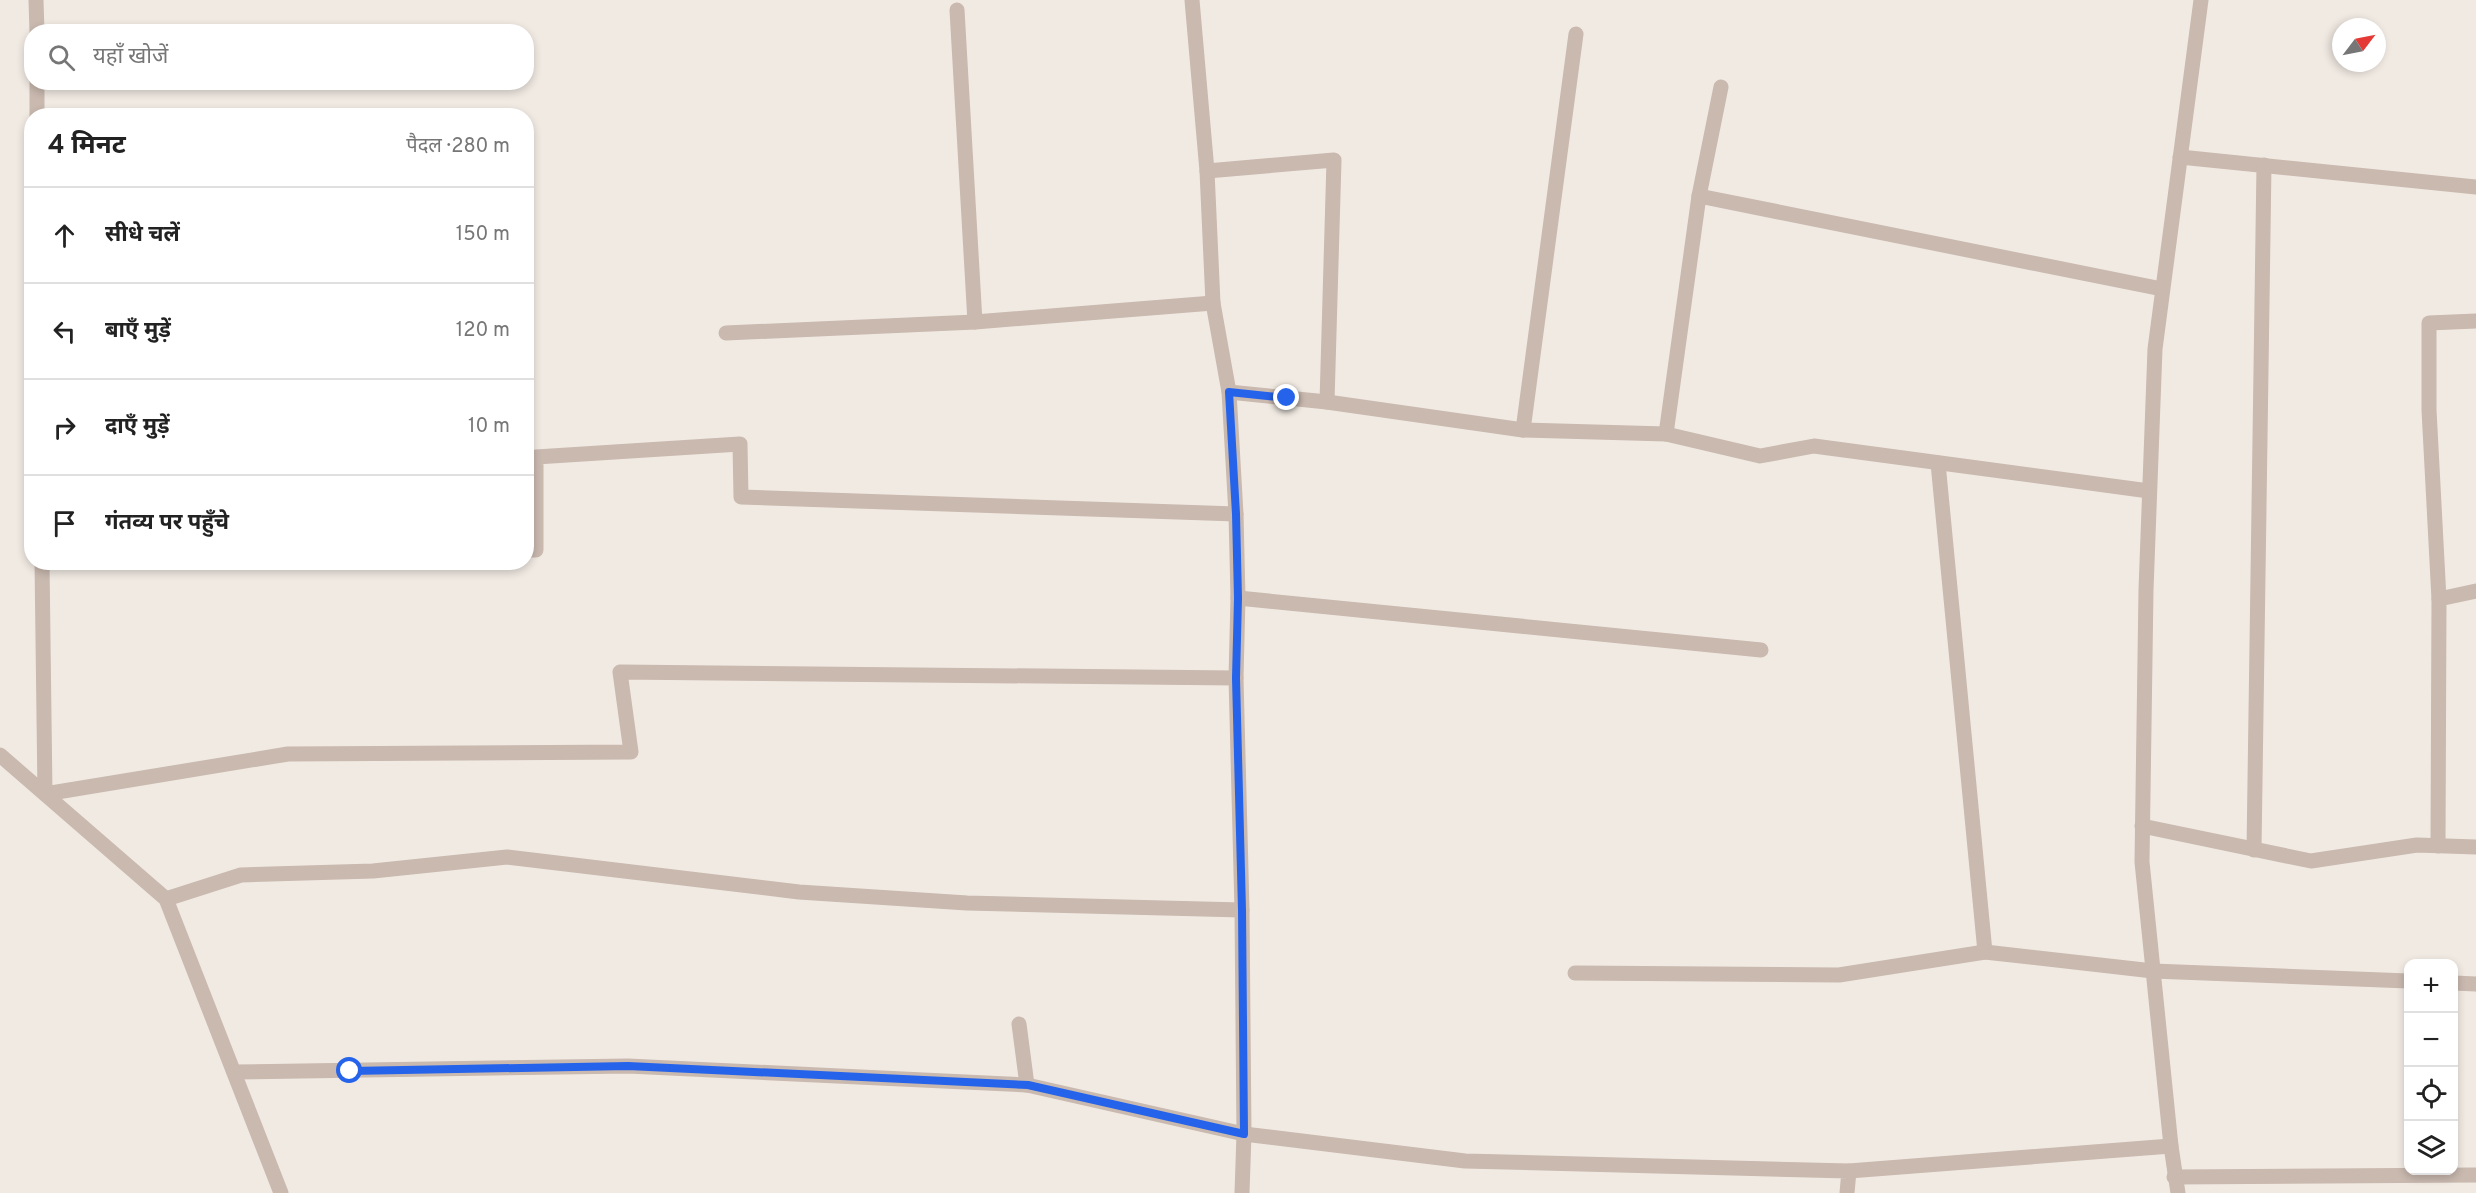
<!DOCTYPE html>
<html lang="hi">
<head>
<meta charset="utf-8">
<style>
	body { margin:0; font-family:Overpass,"Noto Sans Devanagari",sans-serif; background:#f2f2f2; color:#222 }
	.controls { position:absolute; right:18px; bottom:18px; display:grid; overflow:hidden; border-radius:12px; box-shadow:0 3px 9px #0003 }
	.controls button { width:54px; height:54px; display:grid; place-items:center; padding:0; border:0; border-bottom:2px solid #e0e0e0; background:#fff; color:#222; font:30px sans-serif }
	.compass { position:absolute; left:2332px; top:18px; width:54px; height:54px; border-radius:50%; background:#fff; box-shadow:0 3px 9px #0003; rotate:58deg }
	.stop { position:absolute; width:18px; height:18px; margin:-14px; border:4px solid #2563eb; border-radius:50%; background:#fff }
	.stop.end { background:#2563eb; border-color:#fff; box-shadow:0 2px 6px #0008 }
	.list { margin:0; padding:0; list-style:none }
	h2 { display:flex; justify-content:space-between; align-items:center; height:78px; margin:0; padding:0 24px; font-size:26px }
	h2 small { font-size:20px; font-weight:400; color:#767676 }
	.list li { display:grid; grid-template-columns:39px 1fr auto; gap:18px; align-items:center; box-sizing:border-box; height:96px; padding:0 24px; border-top:2px solid #e0e0e0 }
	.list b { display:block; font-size:22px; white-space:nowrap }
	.list em { font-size:20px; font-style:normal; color:#767676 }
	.icon { flex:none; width:33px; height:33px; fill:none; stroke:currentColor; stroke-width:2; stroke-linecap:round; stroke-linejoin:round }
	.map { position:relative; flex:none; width:2476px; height:1193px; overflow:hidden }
	.search { position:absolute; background:#fff; box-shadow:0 3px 9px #0003; left:24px; top:24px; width:510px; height:66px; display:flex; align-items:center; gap:15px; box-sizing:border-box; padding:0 21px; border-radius:24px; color:#767676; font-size:22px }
	.panel { position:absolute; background:#fff; box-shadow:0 3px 9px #0003; left:24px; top:108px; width:510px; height:462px; border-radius:24px }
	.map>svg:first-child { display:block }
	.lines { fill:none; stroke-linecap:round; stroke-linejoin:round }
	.street { stroke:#c9b9af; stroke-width:15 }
	.route { stroke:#2563eb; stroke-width:8 }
</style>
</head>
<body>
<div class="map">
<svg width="2476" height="1193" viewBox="0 0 2476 1193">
	<rect width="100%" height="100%" fill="#f1eae3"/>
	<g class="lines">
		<g class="street">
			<path d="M 36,0 L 37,32"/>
			<path d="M 1192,0 L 1207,171 L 1213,303 L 1229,392 L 1236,514 L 1238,598 L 1236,678 L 1242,910 L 1244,1134 L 1242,1193"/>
			<path d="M 957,10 L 975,322"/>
			<path d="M 37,82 L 37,116"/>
			<path d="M 2180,157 L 2476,187"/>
			<path d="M 1207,171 L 1334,160 L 1327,402"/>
			<path d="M 1699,196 L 2162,289"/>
			<path d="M 726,333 L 975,322 L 1213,303"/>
			<path d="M 1229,392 L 1327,402 L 1523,430 L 1666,434 L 1760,456 L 1814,446 L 2149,491"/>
			<path d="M 1523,430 L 1576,34"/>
			<path d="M 1666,434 L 1699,196 L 1721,87"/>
			<path d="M 1938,463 L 1985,952"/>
			<path d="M 526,550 L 536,550 L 536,457 L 740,444 L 741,497 L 1236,514"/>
			<path d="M 42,562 L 45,794 L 288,754 L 631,752 L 620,672 L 1236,678"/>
			<path d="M 1238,598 L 1761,650"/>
			<path d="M 2439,599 L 2429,410 L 2429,323 L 2476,321"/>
			<path d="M 0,755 L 166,899 L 281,1193"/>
			<path d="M 2142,826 L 2311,861 L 2417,845 L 2476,847"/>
			<path d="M 2438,846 L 2439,599 L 2476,591"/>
			<path d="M 2254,850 L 2264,165"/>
			<path d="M 166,899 L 241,875 L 373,871 L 507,857 L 799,892 L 967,903 L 1242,910"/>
			<path d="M 1575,973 L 1839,975 L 1985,952 L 2153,971 L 2408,981"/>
			<path d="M 2454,983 L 2476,984"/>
			<path d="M 1019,1024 L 1027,1085"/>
			<path d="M 234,1072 L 628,1066 L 1027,1085 L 1244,1134 L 1465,1161 L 1849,1171 L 1847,1193"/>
			<path d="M 1849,1171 L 2171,1146"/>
			<path d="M 2174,1177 L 2476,1175"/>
			<path d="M 2178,1193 L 2171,1146 L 2142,862 L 2146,590 L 2155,349 L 2201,0"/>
		</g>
	</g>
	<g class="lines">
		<path class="route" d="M 350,1071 L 628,1066 L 1028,1085 L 1244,1134 L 1242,910 L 1236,678 L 1238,598 L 1236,514 L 1229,392 L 1287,398"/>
	</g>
</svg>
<div class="controls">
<button>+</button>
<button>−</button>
<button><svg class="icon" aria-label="locate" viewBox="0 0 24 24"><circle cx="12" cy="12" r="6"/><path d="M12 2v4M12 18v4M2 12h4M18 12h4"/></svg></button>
<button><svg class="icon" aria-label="layers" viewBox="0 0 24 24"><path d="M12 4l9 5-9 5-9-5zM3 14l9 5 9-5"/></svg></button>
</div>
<svg class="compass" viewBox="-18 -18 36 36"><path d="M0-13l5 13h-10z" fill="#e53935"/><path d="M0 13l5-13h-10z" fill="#767676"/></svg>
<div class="stop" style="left:350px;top:1071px"></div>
<div class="stop end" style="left:1287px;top:398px"></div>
<div class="search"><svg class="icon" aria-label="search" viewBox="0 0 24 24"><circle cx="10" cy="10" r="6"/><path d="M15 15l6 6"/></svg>यहाँ खोजें</div>
<section class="panel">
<h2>4 मिनट<small>पैदल · 280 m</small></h2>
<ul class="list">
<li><svg class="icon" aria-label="ahead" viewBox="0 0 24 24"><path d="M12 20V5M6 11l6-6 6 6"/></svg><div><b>सीधे चलें</b></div><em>150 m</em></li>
<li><svg class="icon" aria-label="left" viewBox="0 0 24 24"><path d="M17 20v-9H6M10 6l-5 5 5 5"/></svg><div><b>बाएँ मुड़ें</b></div><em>120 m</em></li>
<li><svg class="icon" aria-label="right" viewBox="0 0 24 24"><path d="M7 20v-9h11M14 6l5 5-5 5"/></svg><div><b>दाएँ मुड़ें</b></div><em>10 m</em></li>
<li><svg class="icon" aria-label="arrive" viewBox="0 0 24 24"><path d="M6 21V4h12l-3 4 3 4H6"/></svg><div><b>गंतव्य पर पहुँचे</b></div></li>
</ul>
</section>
</div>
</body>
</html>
